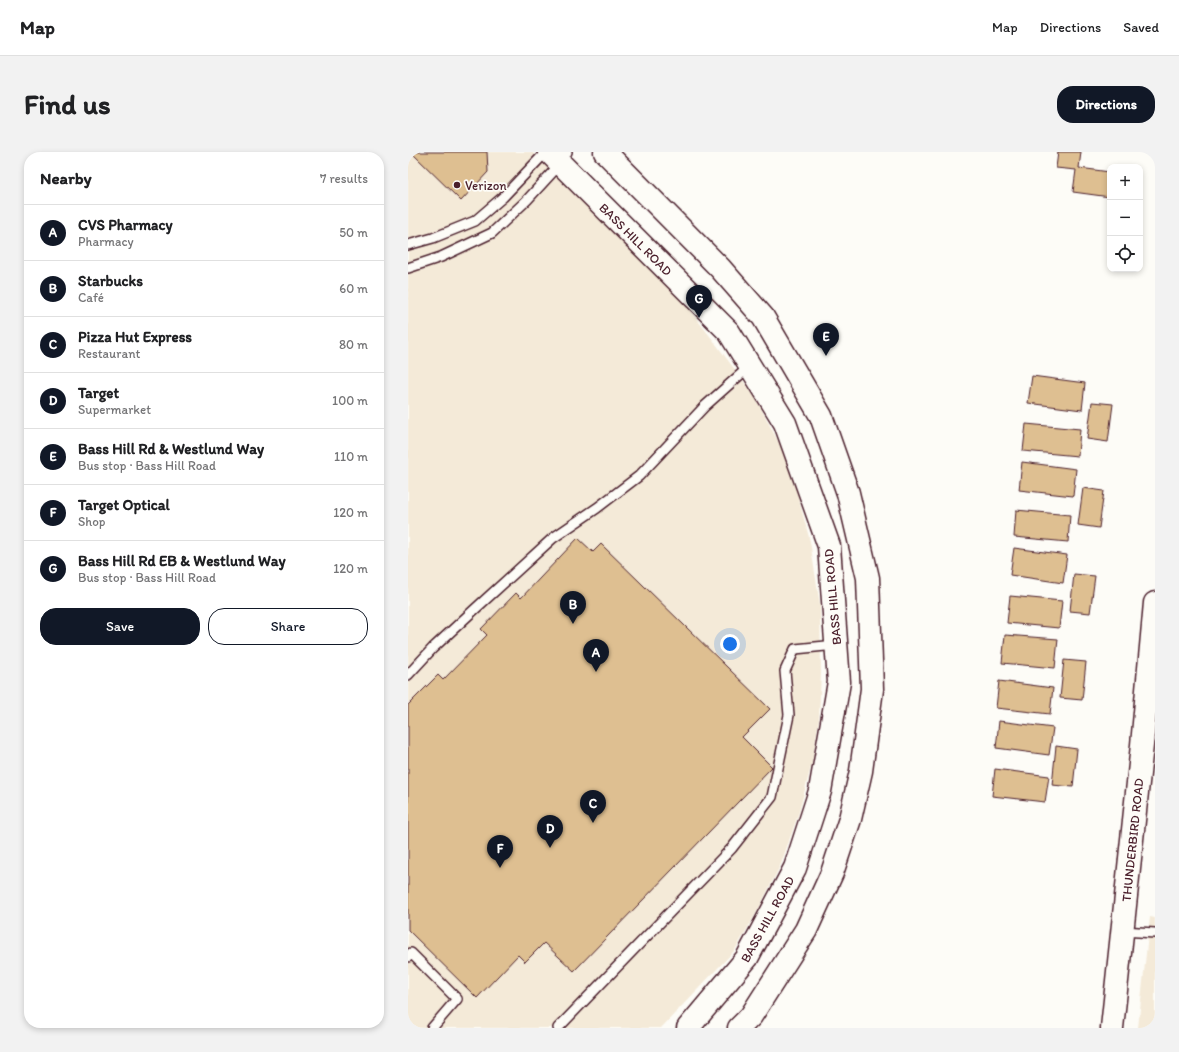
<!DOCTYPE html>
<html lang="en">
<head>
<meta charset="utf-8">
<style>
	body { margin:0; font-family:Itim,sans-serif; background:#f2f2f2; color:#202124 }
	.controls { position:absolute; right:12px; top:12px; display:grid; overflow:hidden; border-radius:8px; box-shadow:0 2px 6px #0003 }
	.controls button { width:36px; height:36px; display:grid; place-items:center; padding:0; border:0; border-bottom:1px solid #e0e0e0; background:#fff; color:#202124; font:20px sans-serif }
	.you { position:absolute; left:322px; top:492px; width:14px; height:14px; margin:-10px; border:3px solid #fff; border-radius:50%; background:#1a73e8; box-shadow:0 0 0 6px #1a73e833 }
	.badge { display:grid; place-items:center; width:26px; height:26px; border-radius:50%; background:#111827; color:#fff; font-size:13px; font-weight:700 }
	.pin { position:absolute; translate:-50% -33px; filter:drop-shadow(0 1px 2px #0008) }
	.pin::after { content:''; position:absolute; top:21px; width:14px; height:12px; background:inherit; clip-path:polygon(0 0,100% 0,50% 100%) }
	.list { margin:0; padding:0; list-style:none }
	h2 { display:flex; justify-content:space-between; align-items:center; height:52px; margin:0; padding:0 16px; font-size:17px }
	h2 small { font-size:13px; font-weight:400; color:#757577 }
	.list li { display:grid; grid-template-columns:26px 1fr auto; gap:12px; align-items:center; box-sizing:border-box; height:56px; padding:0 16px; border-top:1px solid #e0e0e0 }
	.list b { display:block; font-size:15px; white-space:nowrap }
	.list p { margin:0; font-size:13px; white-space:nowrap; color:#757577 }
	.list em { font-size:13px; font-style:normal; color:#757577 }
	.actions { display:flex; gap:8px; padding:12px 16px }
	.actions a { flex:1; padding:9px 0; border:1px solid #111827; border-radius:16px; text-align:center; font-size:14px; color:#111827 }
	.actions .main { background:#111827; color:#fff }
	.icon { flex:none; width:22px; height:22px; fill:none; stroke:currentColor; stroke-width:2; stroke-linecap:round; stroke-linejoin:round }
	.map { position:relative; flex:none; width:747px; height:876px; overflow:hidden; border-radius:16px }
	header { display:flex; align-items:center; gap:24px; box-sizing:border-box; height:56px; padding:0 20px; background:#fff; border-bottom:1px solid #e0e0e0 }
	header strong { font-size:19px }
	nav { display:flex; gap:22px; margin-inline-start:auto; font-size:14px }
	.intro { display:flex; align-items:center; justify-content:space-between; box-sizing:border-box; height:96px; padding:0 24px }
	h1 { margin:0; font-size:28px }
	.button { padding:10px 18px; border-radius:16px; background:#111827; color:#fff; font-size:14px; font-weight:700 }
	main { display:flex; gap:24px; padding:0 24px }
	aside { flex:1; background:#fff; border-radius:16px; box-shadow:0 2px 6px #0003 }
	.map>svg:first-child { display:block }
	.built { fill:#f4ead8 }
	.building { fill:#debf91; stroke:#4a1f2b }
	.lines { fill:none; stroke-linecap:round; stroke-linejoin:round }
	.service-casing { stroke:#4a1f2b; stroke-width:12 }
	.tertiary-casing { stroke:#4a1f2b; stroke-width:25 }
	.secondary-casing { stroke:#4a1f2b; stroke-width:25 }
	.service { stroke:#fdfcf7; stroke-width:9 }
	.tertiary { stroke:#fdfcf7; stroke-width:22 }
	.secondary { stroke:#fdfcf7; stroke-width:22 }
	.poi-dot { fill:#4a1f2b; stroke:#fdfcf7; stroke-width:1.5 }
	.labels { text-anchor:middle; stroke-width:3.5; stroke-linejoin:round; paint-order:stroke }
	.poi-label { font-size:13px; fill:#4a1f2b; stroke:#fdfcf7; text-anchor:start }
	.street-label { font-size:13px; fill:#4a1f2b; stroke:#fdfcf7 }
</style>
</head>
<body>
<header>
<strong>Map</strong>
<nav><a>Map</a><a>Directions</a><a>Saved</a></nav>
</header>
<div class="intro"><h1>Find us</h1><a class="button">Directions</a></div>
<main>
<aside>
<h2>Nearby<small>7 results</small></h2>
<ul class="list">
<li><span class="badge">A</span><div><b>CVS Pharmacy</b><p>Pharmacy</p></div><em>50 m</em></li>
<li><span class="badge">B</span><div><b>Starbucks</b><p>Café</p></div><em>60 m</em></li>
<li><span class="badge">C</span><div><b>Pizza Hut Express</b><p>Restaurant</p></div><em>80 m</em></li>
<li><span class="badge">D</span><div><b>Target</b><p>Supermarket</p></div><em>100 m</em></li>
<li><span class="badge">E</span><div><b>Bass Hill Rd &amp; Westlund Way</b><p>Bus stop · Bass Hill Road</p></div><em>110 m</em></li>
<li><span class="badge">F</span><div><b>Target Optical</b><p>Shop</p></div><em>120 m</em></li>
<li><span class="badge">G</span><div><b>Bass Hill Rd EB &amp; Westlund Way</b><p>Bus stop · Bass Hill Road</p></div><em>120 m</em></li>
</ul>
<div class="actions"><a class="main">Save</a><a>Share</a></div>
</aside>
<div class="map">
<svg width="747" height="876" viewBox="0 0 747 876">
	<rect width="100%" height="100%" fill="#fdfcf7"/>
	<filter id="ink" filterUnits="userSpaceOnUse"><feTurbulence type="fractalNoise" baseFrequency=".025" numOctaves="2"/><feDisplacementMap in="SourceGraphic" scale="8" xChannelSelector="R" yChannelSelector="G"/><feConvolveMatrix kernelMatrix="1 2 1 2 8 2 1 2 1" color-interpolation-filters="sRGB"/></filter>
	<g filter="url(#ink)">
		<g class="built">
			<path d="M 0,0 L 124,0 L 183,58 L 280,156 L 305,188 L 347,245 L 372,293 L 389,341 L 402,389 L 412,453 L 413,521 L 411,567 L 404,611 L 391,660 L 373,712 L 351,756 L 327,798 L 253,876 L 0,876 Z"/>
			<path d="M 742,765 L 747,766 L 747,876 L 730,876 Z"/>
		</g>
		<g class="building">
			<path d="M 3,0 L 79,0 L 80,20 L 53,49 Z"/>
			<path d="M 650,0 L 673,0 L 671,16 L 702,20 L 702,45 L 665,40 L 668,18 L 648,16 Z"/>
			<path d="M 624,224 L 677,231 L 674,258 L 620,251 Z"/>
			<path d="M 684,250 L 705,252 L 700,290 L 679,287 Z"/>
			<path d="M 618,272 L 672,277 L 670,304 L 615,299 Z"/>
			<path d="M 614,310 L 668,317 L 665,344 L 611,338 Z"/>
			<path d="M 675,336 L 696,339 L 691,376 L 670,373 Z"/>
			<path d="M 608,358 L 662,363 L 660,390 L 606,385 Z"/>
			<path d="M 170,386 L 185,400 L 193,392 L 362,557 L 334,585 L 364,615 L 166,819 L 136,791 L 117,810 L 110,803 L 69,846 L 0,778 L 0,553 L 30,523 L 35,528 L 79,483 L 73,477 L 108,441 L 113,446 Z"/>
			<path d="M 606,396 L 659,403 L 655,431 L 602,423 Z"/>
			<path d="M 666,422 L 687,424 L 682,461 L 662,459 Z"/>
			<path d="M 602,444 L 654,449 L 651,476 L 599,471 Z"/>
			<path d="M 597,483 L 650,487 L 647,516 L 594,511 Z"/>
			<path d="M 656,508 L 678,510 L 674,548 L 652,546 Z"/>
			<path d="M 591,529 L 645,536 L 642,562 L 588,556 Z"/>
			<path d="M 591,569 L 645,576 L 641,603 L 588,596 Z"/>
			<path d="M 648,594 L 669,597 L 665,635 L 644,633 Z"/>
			<path d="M 587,617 L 641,624 L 637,650 L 584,644 Z"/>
		</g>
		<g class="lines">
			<g class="service-casing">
				<g id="service">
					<path d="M 0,93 L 25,86 L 67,69 L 95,45 L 138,0"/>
					<path d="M 0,116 L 33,105 L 84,81 L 119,48 L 153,11 L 159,0"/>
					<path d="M 0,523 L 25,496 L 66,458 L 145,386 L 189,356 L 231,324 L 297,254 L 342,214"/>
					<path d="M 714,779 L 747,781"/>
					<path d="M 0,805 L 3,801 L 49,847 L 24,876"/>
					<path d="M 150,876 L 324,696 L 364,645 L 381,563 L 377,519 L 387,497 L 428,493"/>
				</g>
			</g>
			<g class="tertiary-casing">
				<path id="tertiary" d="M 704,876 L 734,593 L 747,451"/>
			</g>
			<g class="secondary-casing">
				<g id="secondary">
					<path d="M 141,0 L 321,180 L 377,271 L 421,394 L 431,530 L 412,639 L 387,716 L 339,806 L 280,876"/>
					<path d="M 197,0 L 312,116 L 355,165 L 413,264 L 440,341 L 460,426 L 464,537 L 453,619 L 442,667 L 424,721 L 398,778 L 343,864 L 331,876"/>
				</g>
			</g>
			<use href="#service" class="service"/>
			<use href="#tertiary" class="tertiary"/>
			<use href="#secondary" class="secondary"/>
		</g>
	</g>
	<circle class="poi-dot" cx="49" cy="33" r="4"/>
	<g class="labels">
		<g class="poi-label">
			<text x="57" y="38">Verizon</text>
		</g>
		<g class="street-label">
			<text transform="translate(228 87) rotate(45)" y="5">BASS HILL ROAD</text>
			<text transform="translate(424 445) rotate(-95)" y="5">BASS HILL ROAD</text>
			<text transform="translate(724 688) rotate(-84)" y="5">THUNDERBIRD ROAD</text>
			<text transform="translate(359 767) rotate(-61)" y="5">BASS HILL ROAD</text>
		</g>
	</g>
</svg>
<div class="controls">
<button>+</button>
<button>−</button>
<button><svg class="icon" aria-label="locate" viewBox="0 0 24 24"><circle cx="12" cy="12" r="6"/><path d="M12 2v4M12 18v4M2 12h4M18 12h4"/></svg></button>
</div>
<div class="you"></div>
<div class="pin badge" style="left:188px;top:520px">A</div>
<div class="pin badge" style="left:165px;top:472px">B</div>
<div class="pin badge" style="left:185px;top:671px">C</div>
<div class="pin badge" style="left:142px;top:696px">D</div>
<div class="pin badge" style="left:418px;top:204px">E</div>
<div class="pin badge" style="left:92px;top:716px">F</div>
<div class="pin badge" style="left:291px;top:166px">G</div>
</div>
</main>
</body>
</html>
